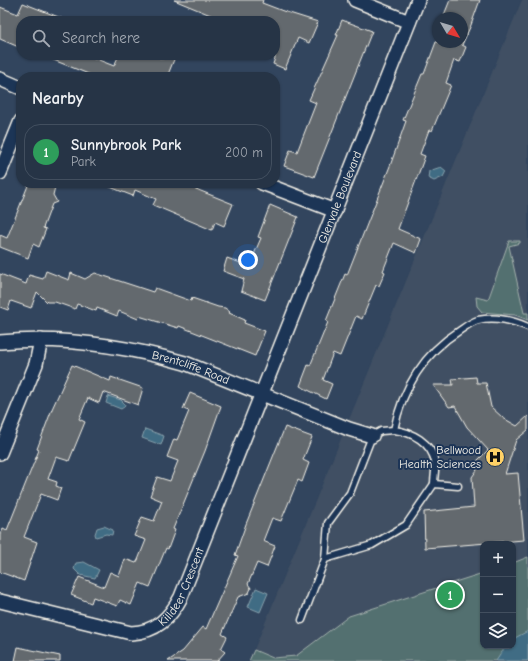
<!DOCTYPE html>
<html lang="en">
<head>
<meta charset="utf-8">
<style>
	body { margin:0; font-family:"Comic Neue",sans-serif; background:#323f51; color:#f1f3f6 }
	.controls { position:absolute; right:12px; bottom:12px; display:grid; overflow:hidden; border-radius:8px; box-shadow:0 1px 3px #0004 }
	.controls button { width:36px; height:36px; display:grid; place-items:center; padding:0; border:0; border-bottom:1px solid #424f5f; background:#263446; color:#f1f3f6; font:20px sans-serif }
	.compass { position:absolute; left:432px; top:12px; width:36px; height:36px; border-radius:50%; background:#263446; box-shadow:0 1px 3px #0004; rotate:128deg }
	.you { position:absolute; left:248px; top:260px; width:14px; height:14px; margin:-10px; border:3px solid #fff; border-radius:50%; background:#1a73e8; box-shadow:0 0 0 6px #1a73e833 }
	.badge { display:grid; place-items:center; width:26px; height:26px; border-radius:50%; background:#ffd166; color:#fff; font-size:13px; font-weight:700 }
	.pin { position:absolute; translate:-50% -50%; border:2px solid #fff; box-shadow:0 1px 4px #0006 }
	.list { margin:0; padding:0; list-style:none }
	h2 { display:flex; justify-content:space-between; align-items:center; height:52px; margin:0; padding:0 16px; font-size:17px }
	h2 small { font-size:13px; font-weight:400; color:#a4aab3 }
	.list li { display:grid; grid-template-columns:26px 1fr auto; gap:12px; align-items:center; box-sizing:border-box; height:56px; margin:0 8px 8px; padding:0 8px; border:1px solid #424f5f; border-radius:16px }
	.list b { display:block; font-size:15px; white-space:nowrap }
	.list p { margin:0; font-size:13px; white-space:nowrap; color:#a4aab3 }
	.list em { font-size:13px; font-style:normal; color:#a4aab3 }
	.icon { flex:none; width:22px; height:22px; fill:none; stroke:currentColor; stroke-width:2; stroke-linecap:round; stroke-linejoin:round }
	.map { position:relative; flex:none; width:528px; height:661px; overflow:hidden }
	.search { position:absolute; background:#263446; box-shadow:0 1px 3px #0004; left:16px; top:16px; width:264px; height:44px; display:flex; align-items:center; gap:10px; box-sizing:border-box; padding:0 14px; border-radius:16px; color:#a4aab3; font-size:15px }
	.panel { position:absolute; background:#263446; box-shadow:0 1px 3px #0004; left:16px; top:72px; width:264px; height:116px; border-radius:16px }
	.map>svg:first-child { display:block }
	.built { fill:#415063 }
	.green { fill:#52706f; stroke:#a3b0ac }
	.water { fill:#406c84; stroke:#88a1ac }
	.building { fill:#63696e; stroke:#f4f1e8 }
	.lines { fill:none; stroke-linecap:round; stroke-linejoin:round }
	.lane-casing { stroke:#f4f1e8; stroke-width:9 }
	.street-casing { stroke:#f4f1e8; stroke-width:16 }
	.lane { stroke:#1d3557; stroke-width:6 }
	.street { stroke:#1d3557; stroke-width:13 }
	.labels { text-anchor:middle; stroke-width:4; stroke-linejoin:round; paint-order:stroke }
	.street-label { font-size:12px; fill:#f4f1e8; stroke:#1d3557 }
	.poi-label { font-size:12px; fill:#f4f1e8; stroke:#1d3557; text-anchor:end }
</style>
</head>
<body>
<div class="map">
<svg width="528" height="661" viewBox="0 0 528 661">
	<rect width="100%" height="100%" fill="#32455e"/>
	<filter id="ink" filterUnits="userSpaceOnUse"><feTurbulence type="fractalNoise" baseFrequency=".025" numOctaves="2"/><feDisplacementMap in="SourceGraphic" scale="8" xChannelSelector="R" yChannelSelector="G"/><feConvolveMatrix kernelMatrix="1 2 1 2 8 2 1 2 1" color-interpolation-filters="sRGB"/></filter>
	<g filter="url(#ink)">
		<path class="built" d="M 522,0 L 528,0 L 528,557 L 513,563 L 513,544 L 483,544 L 483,573 L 349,616 L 296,656 L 273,658 L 254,650 Z"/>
		<g class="green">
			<path d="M 509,241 L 520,241 L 520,243 L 509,246 L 524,313 L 528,313 L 528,320 L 515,315 L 482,312 L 477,306 L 476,297 L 488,300 Z"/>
			<path d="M 528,557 L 528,661 L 249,661 L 254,650 L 273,658 L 296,656 L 349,616 L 483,573 L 483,646 L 513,646 L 513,563 Z"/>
		</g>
		<g class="water">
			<path d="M 441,167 L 446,171 L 443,177 L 434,181 L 428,178 L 429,171 Z"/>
			<path d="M 108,396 L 121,400 L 125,404 L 124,407 L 121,409 L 106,403 Z"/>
			<path d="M 145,429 L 164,436 L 161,445 L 142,438 Z"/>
			<path d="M 104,526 L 113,530 L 112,535 L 106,534 L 96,537 L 95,534 L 97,528 Z"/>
			<path d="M 84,562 L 99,570 L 95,578 L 80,575 L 74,569 L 76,563 Z"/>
			<path d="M 256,588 L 268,593 L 260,612 L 248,607 Z"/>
			<path d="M 528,631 L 528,661 L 496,661 L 506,646 L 513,646 L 513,639 Z"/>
		</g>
		<g class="building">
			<path d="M 174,0 L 263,0 L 262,3 L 283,11 L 318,22 L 309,43 L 298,38 L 285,69 L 273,64 L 275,58 L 275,21 L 225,21 Z"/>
			<path d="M 450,0 L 480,0 L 471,25 L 462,45 L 466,47 L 460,62 L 454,60 L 446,83 L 451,85 L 432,131 L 429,130 L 420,154 L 425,156 L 398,229 L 421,239 L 416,253 L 394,243 L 383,271 L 385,272 L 379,286 L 376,285 L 362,319 L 356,316 L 340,356 L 333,353 L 323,380 L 332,384 L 326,399 L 300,386 L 308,365 L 310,366 L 328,322 L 326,321 L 345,274 L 347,275 L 390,166 L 406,121 L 403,120 L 422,74 L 424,74 L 436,42 L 462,42 L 462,18 L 454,18 L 444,15 Z"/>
			<path d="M 23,3 L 66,20 L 66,21 L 21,21 L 21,48 L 0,39 L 0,7 L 18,14 Z"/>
			<path d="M 342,20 L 372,31 L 314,177 L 284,166 L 290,150 L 297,152 L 316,103 L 309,100 L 338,35 L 336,35 Z"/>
			<path d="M 41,55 L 86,55 L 114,66 L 119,55 L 153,55 L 163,59 L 165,55 L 175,57 L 167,77 L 96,77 Z"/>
			<path d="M 29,183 L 56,183 L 53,195 L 57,202 L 52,204 L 43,228 L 46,229 L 39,247 L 33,244 L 28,258 L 0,247 L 0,235 L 7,238 Z"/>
			<path d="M 100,183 L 181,183 L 233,204 L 224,226 L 215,222 L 212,230 L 153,205 L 156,199 L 135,190 L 133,196 Z"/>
			<path d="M 270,205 L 298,217 L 265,300 L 241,291 L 244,279 L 223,271 L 227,258 L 249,266 L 261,238 L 258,237 Z"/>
			<path d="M 46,271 L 69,280 L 71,273 L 85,279 L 95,273 L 153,292 L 155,288 L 191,301 L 192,298 L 218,307 L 225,308 L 230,312 L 229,313 L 245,320 L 244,323 L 265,331 L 255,356 L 179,326 L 178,328 L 139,316 L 138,319 L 119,311 L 117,316 L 97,308 L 96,311 L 77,304 L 75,309 L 55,302 L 47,302 L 37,292 L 31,308 L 11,301 L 8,310 L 0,307 L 0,274 L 26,284 L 29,275 L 43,279 Z"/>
			<path d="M 72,365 L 110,381 L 111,377 L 143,388 L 138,405 L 103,392 L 99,403 L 88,398 L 79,419 L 85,422 L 69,461 L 56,457 L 48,479 L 57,482 L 56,486 L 61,488 L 57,500 L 41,494 L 24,537 L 37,542 L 24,581 L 0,572 L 0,535 L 3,528 L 7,530 L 39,450 L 37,449 L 52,409 Z"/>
			<path d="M 476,377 L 477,383 L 486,383 L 491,407 L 503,418 L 517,426 L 528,416 L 528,430 L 516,440 L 505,474 L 518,473 L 524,540 L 425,548 L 424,512 L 474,507 L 472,477 L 477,470 L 473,465 L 488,450 L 467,427 L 455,406 L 449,407 L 433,385 L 453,385 L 452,379 Z"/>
			<path d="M 190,393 L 221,406 L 205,451 L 173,529 L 175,530 L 168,549 L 166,548 L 150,587 L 140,583 L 131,605 L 120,600 L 117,606 L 93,597 L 91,603 L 71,595 L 79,577 L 104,587 L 110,572 L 119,576 L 125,559 L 136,563 L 138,560 L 146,540 L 134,536 L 142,517 L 154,521 L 162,501 L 150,496 L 157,477 L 170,481 L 178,461 L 167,457 L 174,439 L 177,440 L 189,411 L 183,409 Z"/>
			<path d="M 285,427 L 312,437 L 303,460 L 309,463 L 302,482 L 298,480 L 281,521 L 272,518 L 263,541 L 275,546 L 267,567 L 257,563 L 248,584 L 251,588 L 249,593 L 238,597 L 222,634 L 227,637 L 221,649 L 225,652 L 217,661 L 168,661 L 183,651 L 203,627 L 206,629 L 238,556 L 235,555 L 246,524 Z"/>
			<path d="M 18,647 L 60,656 L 60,661 L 15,661 Z"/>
		</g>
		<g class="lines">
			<g class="lane-casing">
				<g id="lane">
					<path d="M 394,430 C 412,432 431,442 435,462 C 436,468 434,477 434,484 L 458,486"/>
					<path d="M 434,484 L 406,525 L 372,545 L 325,559 L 328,523 L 350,493 L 372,436 L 381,431 L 394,430 C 402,389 424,353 459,331 C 465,327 471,322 478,320 C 495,316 512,320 528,327"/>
					<path d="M 302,620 L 325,559"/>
				</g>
			</g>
			<g class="street-casing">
				<g id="street">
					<path d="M 355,0 L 409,22"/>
					<path d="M 0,79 L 21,88"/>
					<path d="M 0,173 L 21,121"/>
					<path d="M 262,183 L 335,211"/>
					<path id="s1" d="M 0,342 C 62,336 125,346 185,363 L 349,429 L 372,436"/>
					<path d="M 0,453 L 36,364 L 41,340"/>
					<path id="s2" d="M 0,601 L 131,633 C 156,632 170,618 181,597 L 418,0"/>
				</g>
			</g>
			<use href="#lane" class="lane"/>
			<use href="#street" class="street"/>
		</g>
	</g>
	<defs>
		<g id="hospital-disc" transform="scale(1)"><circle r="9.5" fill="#ffd166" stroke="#1d3557"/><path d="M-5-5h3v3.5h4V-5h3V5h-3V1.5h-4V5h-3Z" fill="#111"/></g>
	</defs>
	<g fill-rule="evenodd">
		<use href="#hospital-disc" x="495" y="457"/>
	</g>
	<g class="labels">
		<g class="street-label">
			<text dy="4" stroke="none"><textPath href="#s2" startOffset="630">Glenvale Boulevard</textPath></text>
			<text dy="4" stroke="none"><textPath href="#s1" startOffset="194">Brentcliffe Road</textPath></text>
			<text dy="4" stroke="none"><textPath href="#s2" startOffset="209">Killdeer Crescent</textPath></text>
		</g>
		<g class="poi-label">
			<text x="481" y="454">Bellwood<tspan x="481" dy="14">Health Sciences</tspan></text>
		</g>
	</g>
</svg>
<div class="controls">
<button>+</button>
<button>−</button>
<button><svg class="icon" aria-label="layers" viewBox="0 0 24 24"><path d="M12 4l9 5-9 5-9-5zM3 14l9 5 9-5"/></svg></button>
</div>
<svg class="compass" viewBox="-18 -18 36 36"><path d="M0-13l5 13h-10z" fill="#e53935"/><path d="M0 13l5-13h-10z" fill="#a4aab3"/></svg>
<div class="you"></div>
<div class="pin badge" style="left:450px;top:595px;background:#2e9e5b">1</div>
<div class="search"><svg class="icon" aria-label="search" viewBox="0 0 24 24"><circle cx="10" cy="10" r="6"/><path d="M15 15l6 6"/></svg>Search here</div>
<section class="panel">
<h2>Nearby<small></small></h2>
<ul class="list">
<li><span class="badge" style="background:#2e9e5b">1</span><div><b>Sunnybrook Park</b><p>Park</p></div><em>200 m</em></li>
</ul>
</section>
</div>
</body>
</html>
